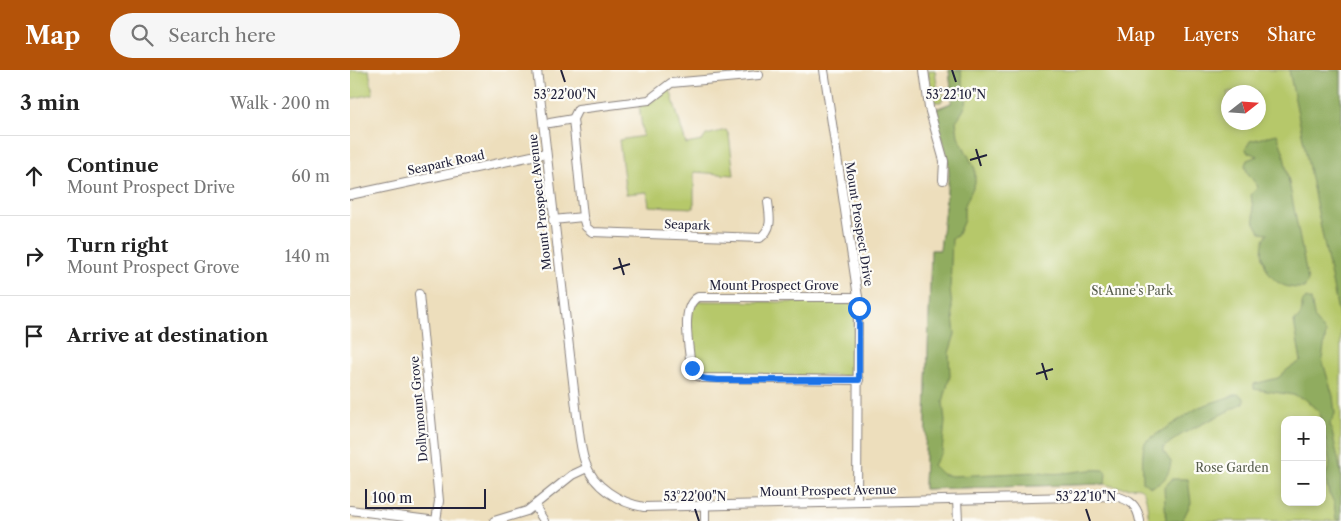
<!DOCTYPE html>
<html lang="en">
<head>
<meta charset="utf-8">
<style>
	body { margin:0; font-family:"Libre Caslon Text",serif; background:#f6f6f6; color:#222 }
	.controls { position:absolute; right:15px; bottom:15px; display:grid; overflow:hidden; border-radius:10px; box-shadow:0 2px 8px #0003 }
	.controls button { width:45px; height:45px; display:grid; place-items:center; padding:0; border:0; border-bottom:1px solid #e0e0e0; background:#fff; color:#222; font:25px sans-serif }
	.compass { position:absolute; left:871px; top:15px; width:45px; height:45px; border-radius:50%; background:#fff; box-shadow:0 2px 8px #0003; rotate:73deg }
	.scale { position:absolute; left:15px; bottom:12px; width:121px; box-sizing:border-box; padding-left:5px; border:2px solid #22223b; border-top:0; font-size:14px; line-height:18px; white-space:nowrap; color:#22223b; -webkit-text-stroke:4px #fdfcf7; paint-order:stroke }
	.stop { position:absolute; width:15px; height:15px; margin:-11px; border:4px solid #1a73e8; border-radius:50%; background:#fff }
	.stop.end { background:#1a73e8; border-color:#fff; box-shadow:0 1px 5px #0008 }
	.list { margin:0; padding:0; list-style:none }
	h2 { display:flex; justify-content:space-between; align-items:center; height:65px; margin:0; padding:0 20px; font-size:21px }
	h2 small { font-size:16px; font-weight:400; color:#767676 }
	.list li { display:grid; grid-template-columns:32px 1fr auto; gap:15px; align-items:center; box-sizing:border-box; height:80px; padding:0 20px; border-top:1px solid #e0e0e0 }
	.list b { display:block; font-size:19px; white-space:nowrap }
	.list p { margin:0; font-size:16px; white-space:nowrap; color:#767676 }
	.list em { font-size:16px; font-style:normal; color:#767676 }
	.icon { flex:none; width:28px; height:28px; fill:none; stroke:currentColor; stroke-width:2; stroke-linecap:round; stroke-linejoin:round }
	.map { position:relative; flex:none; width:991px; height:451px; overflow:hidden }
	header { display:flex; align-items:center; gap:30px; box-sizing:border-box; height:70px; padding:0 25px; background:#b45309; color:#fff }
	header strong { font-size:24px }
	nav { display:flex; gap:28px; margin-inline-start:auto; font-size:18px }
	.search { width:350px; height:45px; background:#f6f6f6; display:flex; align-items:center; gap:12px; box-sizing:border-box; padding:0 18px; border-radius:28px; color:#767676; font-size:19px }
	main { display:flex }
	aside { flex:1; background:#fff }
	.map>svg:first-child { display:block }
	.green { fill:#b6c86b; stroke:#6c7553; fill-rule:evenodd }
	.forest { fill:#90ac5f; stroke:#59674d }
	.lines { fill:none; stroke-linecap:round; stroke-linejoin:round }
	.minor-casing { stroke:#88807c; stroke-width:10 }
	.minor { stroke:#fff; stroke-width:8 }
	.route { stroke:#1a73e8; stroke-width:6 }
	.ticks { fill:none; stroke:#22223b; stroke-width:2 }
	.labels { text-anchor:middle; stroke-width:4.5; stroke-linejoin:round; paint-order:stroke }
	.street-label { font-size:12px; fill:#22223b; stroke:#fdfcf7 }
	.park-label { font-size:12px; fill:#565c4c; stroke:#fdfcf7 }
	.ticks-label { font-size:12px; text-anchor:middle; fill:#22223b; stroke:#fdfcf7; stroke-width:4.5; stroke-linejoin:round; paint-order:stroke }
</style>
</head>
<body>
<header>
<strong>Map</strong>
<div class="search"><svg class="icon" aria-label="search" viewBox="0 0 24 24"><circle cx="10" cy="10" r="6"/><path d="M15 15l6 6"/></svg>Search here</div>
<nav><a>Map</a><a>Layers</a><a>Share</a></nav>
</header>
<main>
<aside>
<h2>3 min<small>Walk · 200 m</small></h2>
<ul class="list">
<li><svg class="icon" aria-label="ahead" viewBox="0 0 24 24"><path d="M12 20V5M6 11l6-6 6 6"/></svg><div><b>Continue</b><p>Mount Prospect Drive</p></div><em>60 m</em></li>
<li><svg class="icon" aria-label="right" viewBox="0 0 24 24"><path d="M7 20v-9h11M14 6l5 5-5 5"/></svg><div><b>Turn right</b><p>Mount Prospect Grove</p></div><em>140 m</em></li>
<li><svg class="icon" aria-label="arrive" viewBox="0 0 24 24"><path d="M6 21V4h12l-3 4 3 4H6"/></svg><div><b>Arrive at destination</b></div></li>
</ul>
</aside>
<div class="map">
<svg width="991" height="451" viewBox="0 0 991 451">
	<rect width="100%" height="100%" fill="#fdfcf7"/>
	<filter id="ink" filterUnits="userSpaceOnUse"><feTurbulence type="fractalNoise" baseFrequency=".02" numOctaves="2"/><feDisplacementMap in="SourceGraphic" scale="10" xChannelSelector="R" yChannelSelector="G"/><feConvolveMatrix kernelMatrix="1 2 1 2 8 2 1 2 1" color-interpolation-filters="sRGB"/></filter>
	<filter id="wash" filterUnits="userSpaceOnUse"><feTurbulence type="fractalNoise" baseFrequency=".0096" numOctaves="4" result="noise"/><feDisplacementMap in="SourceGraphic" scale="20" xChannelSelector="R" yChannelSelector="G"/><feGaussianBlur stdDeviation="1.12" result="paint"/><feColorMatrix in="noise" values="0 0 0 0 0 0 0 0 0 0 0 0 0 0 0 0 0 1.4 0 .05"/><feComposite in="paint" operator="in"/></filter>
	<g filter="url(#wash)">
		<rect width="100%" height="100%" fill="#eddebc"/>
		<g class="green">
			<path d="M 0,0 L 19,0 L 23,24 L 0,29 Z"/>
			<path d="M 578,0 L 585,0 L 588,22 L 593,22 L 593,28 L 591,32 L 585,32 L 582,29 Z"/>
			<path d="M 599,0 L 991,0 L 991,451 L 799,451 C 794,400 791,426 755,414 L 574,419 L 581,180 L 590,180 L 599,104 L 598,90 L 584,43 L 585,39 L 601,33 L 602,27 ZM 878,22 L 908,22 L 908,52 L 878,52 ZM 935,350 L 972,350 L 972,432 L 935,432 Z"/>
			<path d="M 320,19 L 336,74 L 352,71 L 356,65 L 376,60 L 379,65 L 384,105 L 344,102 L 344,138 L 299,136 L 297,122 L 276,124 L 269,70 L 293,66 L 289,35 L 301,32 Z"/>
			<path d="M 349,231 L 500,233 L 505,242 L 504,302 L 496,306 L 351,304 L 345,297 L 339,242 L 339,237 Z"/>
		</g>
		<g class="forest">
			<path d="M 599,0 L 611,0 C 612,26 626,25 606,51 L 608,66 L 625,99 L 625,113 L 614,137 L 614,150 L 607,166 L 602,168 L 600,219 L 605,264 L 599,283 L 600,306 L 593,332 L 595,352 L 592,382 L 583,395 L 592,404 L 602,406 L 690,402 C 711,407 732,398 754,400 L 756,403 L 755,414 L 574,419 L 581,180 L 590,180 L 599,104 L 598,90 L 584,41 L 601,33 L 602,27 Z"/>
			<path d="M 939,0 L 991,0 L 991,256 Z"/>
			<path d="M 927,64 L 933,81 L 958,211 L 954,218 C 946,218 938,218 931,214 C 914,206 906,177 918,163 L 910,162 L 905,153 L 901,125 L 908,117 L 897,102 L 895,95 L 897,90 L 908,86 L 897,82 L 896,78 L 900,71 Z"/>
			<path d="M 956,228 L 961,230 L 965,250 L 976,263 L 972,289 L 983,326 L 985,344 L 980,353 L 991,402 L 991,451 L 986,449 L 984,432 L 979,424 L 975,407 L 980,394 L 972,350 L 969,342 L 955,329 L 943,325 L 904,319 L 904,314 L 928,308 L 938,299 L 951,291 L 944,251 C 952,247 952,241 952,233 Z"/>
			<path d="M 888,324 L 894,328 L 894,333 L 832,364 L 814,377 L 814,382 L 821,392 C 819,405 814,413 801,417 L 793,412 C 793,402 791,377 796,371 L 849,337 Z"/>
			<path d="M 822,409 L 838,409 L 841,433 L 832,451 L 816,451 L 814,418 Z"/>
		</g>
	</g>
	<g filter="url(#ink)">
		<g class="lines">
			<g class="minor-casing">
				<g id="minor">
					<path d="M 187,0 L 227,346 C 229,361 230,378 235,392 C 243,417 270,433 294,437 L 765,426 C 781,430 787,435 790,451"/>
					<path d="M 474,0 L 508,227 L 507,432"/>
					<path d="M 574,0 L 579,38 L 594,91 L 593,110"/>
					<path d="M 409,5 L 321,13 L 299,30 L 228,39 L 223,49 L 233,147 L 236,157 L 242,162 L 410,168 C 423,158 420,148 418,132"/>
					<path d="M 200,53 L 223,49"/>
					<path d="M 0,125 L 196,83"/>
					<path d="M 203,150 L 233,147"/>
					<path d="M 69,224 L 89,431 L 86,451"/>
					<path d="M 508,227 L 348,227 C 329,236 340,280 341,298 L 346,305 L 352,308 L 509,310"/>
					<path d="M 607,430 L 608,451"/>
					<path d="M 355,434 L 355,451"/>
					<path d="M 185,436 L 194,451"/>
					<path d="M 0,440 L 87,451"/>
					<path d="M 144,451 L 177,441 L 222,405 L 237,398"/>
				</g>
			</g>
			<use href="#minor" class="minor"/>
		</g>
	</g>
	<g class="lines" filter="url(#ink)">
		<path class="route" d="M 342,298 C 348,310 357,309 370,310 L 509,310 L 509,238"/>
	</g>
	<path class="ticks" d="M 211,0 L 215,12M 602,0 L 606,12M 626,79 L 631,96M 620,90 L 637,85M 269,188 L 274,205M 263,199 L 280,194M 692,293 L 697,310M 686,304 L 703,299M 345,439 L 349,451M 736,439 L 740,451"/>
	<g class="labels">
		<g class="street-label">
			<text transform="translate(96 93) rotate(-12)" y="4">Seapark Road</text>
			<text transform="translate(190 132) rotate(-96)" y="4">Mount Prospect Avenue</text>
			<text transform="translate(509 154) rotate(81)" y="4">Mount Prospect Drive</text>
			<text transform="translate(337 155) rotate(2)" y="4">Seapark</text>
			<text x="424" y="220">Mount Prospect Grove</text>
			<text transform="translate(69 339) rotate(-95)" y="4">Dollymount Grove</text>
			<text transform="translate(478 421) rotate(-1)" y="4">Mount Prospect Avenue</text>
		</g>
		<g class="park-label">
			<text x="782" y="225">St Anne's Park</text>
			<text x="882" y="402">Rose Garden</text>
		</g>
	</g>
	<g class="ticks-label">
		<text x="215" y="29">53°22'00"N</text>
		<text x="606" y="29">53°22'10"N</text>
		<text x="345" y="431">53°22'00"N</text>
		<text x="736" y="431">53°22'10"N</text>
	</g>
</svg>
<div class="controls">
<button>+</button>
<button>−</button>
</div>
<svg class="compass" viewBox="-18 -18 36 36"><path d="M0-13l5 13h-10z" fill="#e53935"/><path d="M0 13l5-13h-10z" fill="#767676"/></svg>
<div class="scale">100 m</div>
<div class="stop" style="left:509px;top:238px"></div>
<div class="stop end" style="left:342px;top:298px"></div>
</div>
</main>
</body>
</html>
